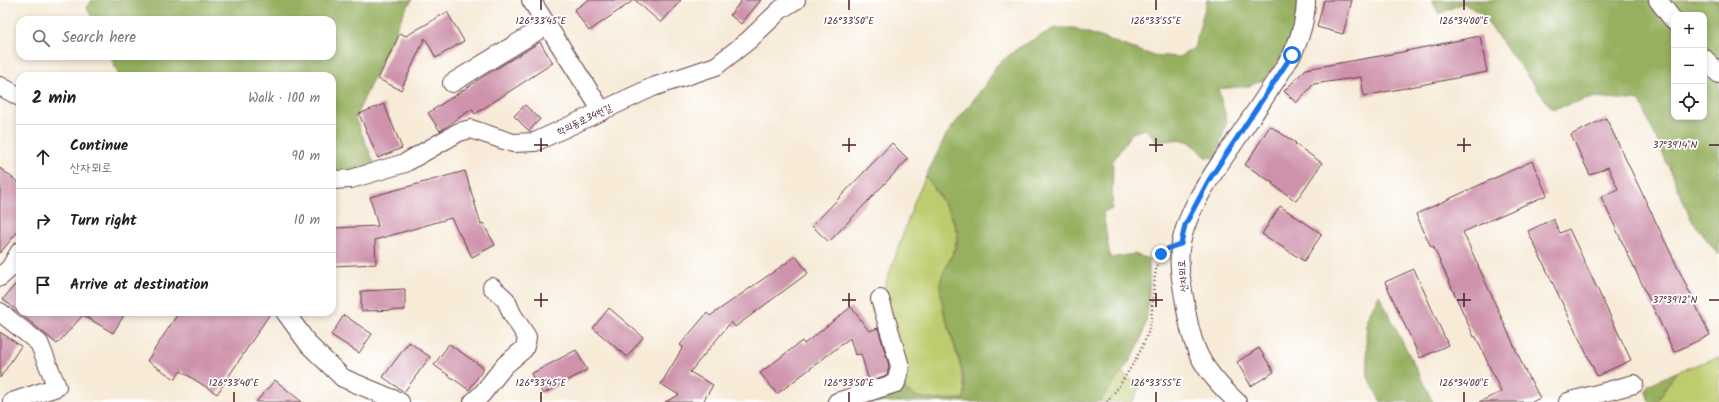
<!DOCTYPE html>
<html lang="en">
<head>
<meta charset="utf-8">
<style>
	body { margin:0; font-family:Kalam,"Poor Story",sans-serif; background:#f6f6f6; color:#222 }
	.controls { position:absolute; right:12px; top:12px; display:grid; overflow:hidden; border-radius:8px; box-shadow:0 2px 6px #0003 }
	.controls button { width:36px; height:36px; display:grid; place-items:center; padding:0; border:0; border-bottom:1px solid #e0e0e0; background:#fff; color:#222; font:20px sans-serif }
	.stop { position:absolute; width:12px; height:12px; margin:-9px; border:3px solid #1a73e8; border-radius:50%; background:#fff }
	.stop.end { background:#1a73e8; border-color:#fff; box-shadow:0 1px 4px #0008 }
	.list { margin:0; padding:0; list-style:none }
	h2 { display:flex; justify-content:space-between; align-items:center; height:52px; margin:0; padding:0 16px; font-size:17px }
	h2 small { font-size:13px; font-weight:400; color:#767676 }
	.list li { display:grid; grid-template-columns:26px 1fr auto; gap:12px; align-items:center; box-sizing:border-box; height:64px; padding:0 16px; border-top:1px solid #e0e0e0 }
	.list b { display:block; font-size:15px; white-space:nowrap }
	.list p { margin:0; font-size:13px; white-space:nowrap; color:#767676 }
	.list em { font-size:13px; font-style:normal; color:#767676 }
	.icon { flex:none; width:22px; height:22px; fill:none; stroke:currentColor; stroke-width:2; stroke-linecap:round; stroke-linejoin:round }
	.map { position:relative; flex:none; width:1719px; height:402px; overflow:hidden }
	.search { position:absolute; background:#fff; box-shadow:0 2px 6px #0003; left:16px; top:16px; width:320px; height:44px; display:flex; align-items:center; gap:10px; box-sizing:border-box; padding:0 14px; border-radius:12px; color:#767676; font-size:15px }
	.panel { position:absolute; background:#fff; box-shadow:0 2px 6px #0003; left:16px; top:72px; width:320px; height:244px; border-radius:12px }
	.map>svg:first-child { display:block }
	.green { fill:#bdcc6e; stroke:#84764c }
	.forest { fill:#96b061; stroke:#706846; fill-rule:evenodd }
	.building { fill:#ce92aa }
	.lines { fill:none; stroke-linecap:round; stroke-linejoin:round }
	.minor-casing { stroke:#643e45; stroke-width:20 }
	.path { stroke:#643e45; stroke-width:2.5; stroke-dasharray:1 3; stroke-linecap:butt }
	.minor { stroke:#fff; stroke-width:18 }
	.route { stroke:#1a73e8; stroke-width:5 }
	.ticks { fill:none; stroke:#4a1f2b; stroke-width:1.5 }
	.labels { text-anchor:middle; stroke-width:3.5; stroke-linejoin:round; paint-order:stroke }
	.street-label { font-size:10px; fill:#4a1f2b; stroke:#fff }
	.ticks-label { font-size:10px; text-anchor:middle; fill:#4a1f2b; stroke:#fff; stroke-width:3.5; stroke-linejoin:round; paint-order:stroke }
</style>
</head>
<body>
<div class="map">
<svg width="1719" height="402" viewBox="0 0 1719 402">
	<rect width="100%" height="100%" fill="#fff"/>
	<filter id="ink" filterUnits="userSpaceOnUse"><feTurbulence type="fractalNoise" baseFrequency=".025" numOctaves="2"/><feDisplacementMap in="SourceGraphic" scale="8" xChannelSelector="R" yChannelSelector="G"/><feConvolveMatrix kernelMatrix="1 2 1 2 8 2 1 2 1" color-interpolation-filters="sRGB"/></filter>
	<filter id="wash" filterUnits="userSpaceOnUse"><feTurbulence type="fractalNoise" baseFrequency=".012" numOctaves="4" result="noise"/><feDisplacementMap in="SourceGraphic" scale="16" xChannelSelector="R" yChannelSelector="G"/><feGaussianBlur stdDeviation="0.9" result="paint"/><feColorMatrix in="noise" values="0 0 0 0 0 0 0 0 0 0 0 0 0 0 0 0 0 1.4 0 .05"/><feComposite in="paint" operator="in"/></filter>
	<g filter="url(#wash)">
		<rect width="100%" height="100%" fill="#f7ebd8"/>
		<g class="green">
			<path d="M 926,176 L 950,213 L 958,235 L 953,253 L 943,310 L 960,365 L 965,392 L 964,399 L 937,400 L 916,397 L 900,387 L 906,382 L 908,370 L 884,288 L 915,200 Z"/>
			<path d="M 1719,357 L 1719,402 L 1656,401 L 1676,372 Z"/>
			<path d="M 1121,372 L 1140,386 L 1132,402 L 1099,402 Z"/>
		</g>
		<g class="forest">
			<path d="M 92,0 L 412,0 L 404,12 L 355,118 L 376,167 L 332,175 L 332,76 L 119,76 L 110,56 L 332,56 L 332,20 L 93,20 L 87,8 Z"/>
			<path d="M 1207,0 L 1299,0 L 1292,41 L 1273,69 L 1263,80 L 1249,86 L 1218,89 L 1227,120 L 1216,158 L 1206,157 L 1190,142 L 1180,139 L 1158,142 L 1145,129 L 1132,133 L 1113,161 L 1112,209 L 1103,212 L 1110,258 L 1134,254 L 1149,259 C 1150,287 1150,327 1135,352 C 1125,370 1111,386 1099,402 L 859,402 L 900,387 L 916,397 L 937,400 L 964,399 C 970,369 941,321 940,286 C 939,273 959,250 958,235 C 956,217 936,191 926,176 L 946,135 L 988,81 L 996,66 L 1018,48 L 1055,28 L 1074,28 L 1152,55 L 1179,57 L 1194,48 Z"/>
			<path d="M 1432,0 L 1719,0 L 1719,255 L 1692,221 L 1640,101 L 1596,97 L 1552,109 L 1481,14 L 1463,3 L 1439,14 ZM 1674,15 L 1704,15 L 1704,117 L 1674,117 Z"/>
			<path d="M 1379,295 L 1433,402 L 1381,402 L 1368,377 L 1366,337 L 1367,318 Z"/>
			<path d="M 1676,372 L 1657,402 L 1649,402 L 1646,391 L 1648,385 Z"/>
		</g>
		<g id="blocks">
			<g class="building">
				<path d="M 588,0 L 634,0 L 589,31 L 574,10 Z"/>
				<path d="M 635,0 L 681,0 L 661,23 Z"/>
				<path d="M 742,0 L 761,0 L 741,24 L 730,15 Z"/>
				<path d="M 1324,0 L 1352,0 L 1343,34 L 1317,27 Z"/>
				<path d="M 447,12 L 464,41 L 436,58 L 425,38 L 401,90 L 378,79 L 400,33 L 406,36 Z"/>
				<path d="M 1480,36 L 1487,72 L 1364,96 L 1361,77 L 1314,84 L 1296,103 L 1284,91 L 1306,69 L 1408,51 L 1406,51 Z"/>
				<path d="M 540,42 L 553,63 L 475,114 L 472,109 L 440,131 L 428,113 L 483,77 Z"/>
				<path d="M 384,104 L 402,148 L 378,158 L 359,114 Z"/>
				<path d="M 525,105 L 540,119 L 529,131 L 514,116 Z"/>
				<path d="M 1606,118 L 1710,335 L 1674,352 L 1601,197 L 1618,189 L 1608,167 L 1590,175 L 1571,135 Z"/>
				<path d="M 1270,126 L 1296,143 L 1295,144 L 1322,163 L 1296,201 L 1272,184 L 1273,183 L 1245,165 Z"/>
				<path d="M 892,143 L 908,159 L 829,242 L 812,226 Z"/>
				<path d="M 1532,161 L 1547,195 L 1463,232 L 1529,379 L 1530,379 L 1540,398 L 1532,402 L 1479,402 L 1501,392 L 1476,337 L 1474,337 L 1433,246 L 1431,247 L 1416,214 Z"/>
				<path d="M 0,168 L 20,184 L 20,229 L 0,253 Z"/>
				<path d="M 465,171 L 481,224 L 483,223 L 495,245 L 472,257 L 451,218 L 375,240 L 376,264 L 332,266 L 332,228 L 378,226 L 370,197 Z"/>
				<path d="M 1280,206 L 1322,234 L 1304,261 L 1262,234 Z"/>
				<path d="M 1553,219 L 1560,233 L 1569,229 L 1631,360 L 1597,376 L 1528,231 Z"/>
				<path d="M 796,256 L 808,273 L 735,327 L 731,322 L 690,372 L 713,385 L 703,402 L 665,402 L 679,395 L 661,384 L 683,347 L 680,345 L 707,313 L 710,316 Z"/>
				<path d="M 1414,269 L 1448,345 L 1420,358 L 1385,282 Z"/>
				<path d="M 20,279 L 20,312 L 126,312 L 113,333 L 83,315 L 57,344 L 3,299 Z"/>
				<path d="M 405,289 L 405,310 L 361,311 L 361,291 Z"/>
				<path d="M 851,307 L 869,331 L 878,328 L 889,366 L 887,375 L 869,381 L 861,354 L 855,355 L 850,338 L 777,394 L 760,373 L 802,341 L 804,344 Z"/>
				<path d="M 609,308 L 643,337 L 627,357 L 593,328 Z"/>
				<path d="M 179,312 L 271,312 L 217,394 L 181,371 L 175,379 L 147,361 Z"/>
				<path d="M 344,315 L 372,334 L 359,353 L 331,335 Z"/>
				<path d="M 0,332 L 21,346 L 0,378 Z"/>
				<path d="M 409,342 L 430,357 L 404,392 L 383,377 Z"/>
				<path d="M 449,344 L 484,368 L 469,390 L 434,365 Z"/>
				<path d="M 1259,348 L 1274,372 L 1251,386 L 1237,362 Z"/>
				<path d="M 576,350 L 587,370 L 543,394 L 531,374 Z"/>
				<path d="M 275,380 L 302,402 L 256,402 Z"/>
			</g>
		</g>
	</g>
	<g filter="url(#ink)">
		<use href="#blocks" fill-opacity="0" stroke="#643e45" stroke-width="1"/>
		<g class="lines">
			<g class="minor-casing">
				<g id="minor">
					<path d="M 531,0 L 602,111"/>
					<path d="M 1658,0 L 1674,21"/>
					<path d="M 1704,58 L 1719,74"/>
					<path d="M 452,83 L 547,25"/>
					<path d="M 0,86 L 20,97"/>
					<path d="M 332,180 L 351,179 L 405,163 L 459,132 L 471,129 L 513,143 L 535,142 L 653,87 L 716,66 L 749,40 L 781,9 L 796,0"/>
					<path d="M 0,277 L 10,268 L 20,251"/>
					<path d="M 0,312 L 39,343 L 57,387 L 12,402"/>
					<path d="M 285,312 L 309,345 L 343,378 L 400,402"/>
					<path d="M 473,402 L 482,394 L 505,365 L 524,349 L 526,343 L 527,337 L 512,314 L 506,300 L 492,287"/>
					<path d="M 837,402 L 896,383 L 900,366 L 880,299"/>
					<path d="M 1237,402 C 1202,369 1192,351 1185,303 C 1182,284 1177,263 1181,243 C 1189,203 1218,167 1240,134 C 1258,108 1275,82 1292,55 C 1300,38 1306,20 1306,0"/>
					<path d="M 1568,402 L 1634,384"/>
				</g>
			</g>
			<path class="path" d="M 1107,402 C 1121,385 1146,346 1150,325 C 1154,307 1152,266 1162,253"/>
			<use href="#minor" class="minor"/>
		</g>
	</g>
	<g class="lines" filter="url(#ink)">
		<path class="route" d="M 1161,254 L 1169,248 L 1181,244 L 1185,225 L 1209,180 L 1292,55"/>
	</g>
	<path class="ticks" d="M 541,0 L 541,10M 849,0 L 849,10M 1156,0 L 1156,10M 1464,0 L 1464,10M 541,138 L 541,152M 849,138 L 849,152M 1156,138 L 1156,152M 1464,138 L 1464,152M 534,145 L 548,145M 842,145 L 856,145M 1149,145 L 1163,145M 1457,145 L 1471,145M 1709,145 L 1719,145M 541,293 L 541,307M 849,293 L 849,307M 1156,293 L 1156,307M 1464,293 L 1464,307M 534,300 L 548,300M 842,300 L 856,300M 1149,300 L 1163,300M 1457,300 L 1471,300M 1709,300 L 1719,300M 234,392 L 234,402M 541,392 L 541,402M 849,392 L 849,402M 1156,392 L 1156,402M 1464,392 L 1464,402"/>
	<g class="labels">
		<g class="street-label">
			<text transform="translate(584 119) rotate(-25)" y="4">학의동로34번길</text>
			<text transform="translate(1182 276) rotate(-95)" y="4">산자뫼로</text>
		</g>
	</g>
	<g class="ticks-label">
		<text x="541" y="24">126°33'45"E</text>
		<text x="849" y="24">126°33'50"E</text>
		<text x="1156" y="24">126°33'55"E</text>
		<text x="1464" y="24">126°34'00"E</text>
		<text x="1675" y="148">37°39'14"N</text>
		<text x="1675" y="303">37°39'12"N</text>
		<text x="234" y="386">126°33'40"E</text>
		<text x="541" y="386">126°33'45"E</text>
		<text x="849" y="386">126°33'50"E</text>
		<text x="1156" y="386">126°33'55"E</text>
		<text x="1464" y="386">126°34'00"E</text>
	</g>
</svg>
<div class="controls">
<button>+</button>
<button>−</button>
<button><svg class="icon" aria-label="locate" viewBox="0 0 24 24"><circle cx="12" cy="12" r="6"/><path d="M12 2v4M12 18v4M2 12h4M18 12h4"/></svg></button>
</div>
<div class="stop" style="left:1292px;top:55px"></div>
<div class="stop end" style="left:1161px;top:254px"></div>
<div class="search"><svg class="icon" aria-label="search" viewBox="0 0 24 24"><circle cx="10" cy="10" r="6"/><path d="M15 15l6 6"/></svg>Search here</div>
<section class="panel">
<h2>2 min<small>Walk · 100 m</small></h2>
<ul class="list">
<li><svg class="icon" aria-label="ahead" viewBox="0 0 24 24"><path d="M12 20V5M6 11l6-6 6 6"/></svg><div><b>Continue</b><p>산자뫼로</p></div><em>90 m</em></li>
<li><svg class="icon" aria-label="right" viewBox="0 0 24 24"><path d="M7 20v-9h11M14 6l5 5-5 5"/></svg><div><b>Turn right</b></div><em>10 m</em></li>
<li><svg class="icon" aria-label="arrive" viewBox="0 0 24 24"><path d="M6 21V4h12l-3 4 3 4H6"/></svg><div><b>Arrive at destination</b></div></li>
</ul>
</section>
</div>
</body>
</html>
